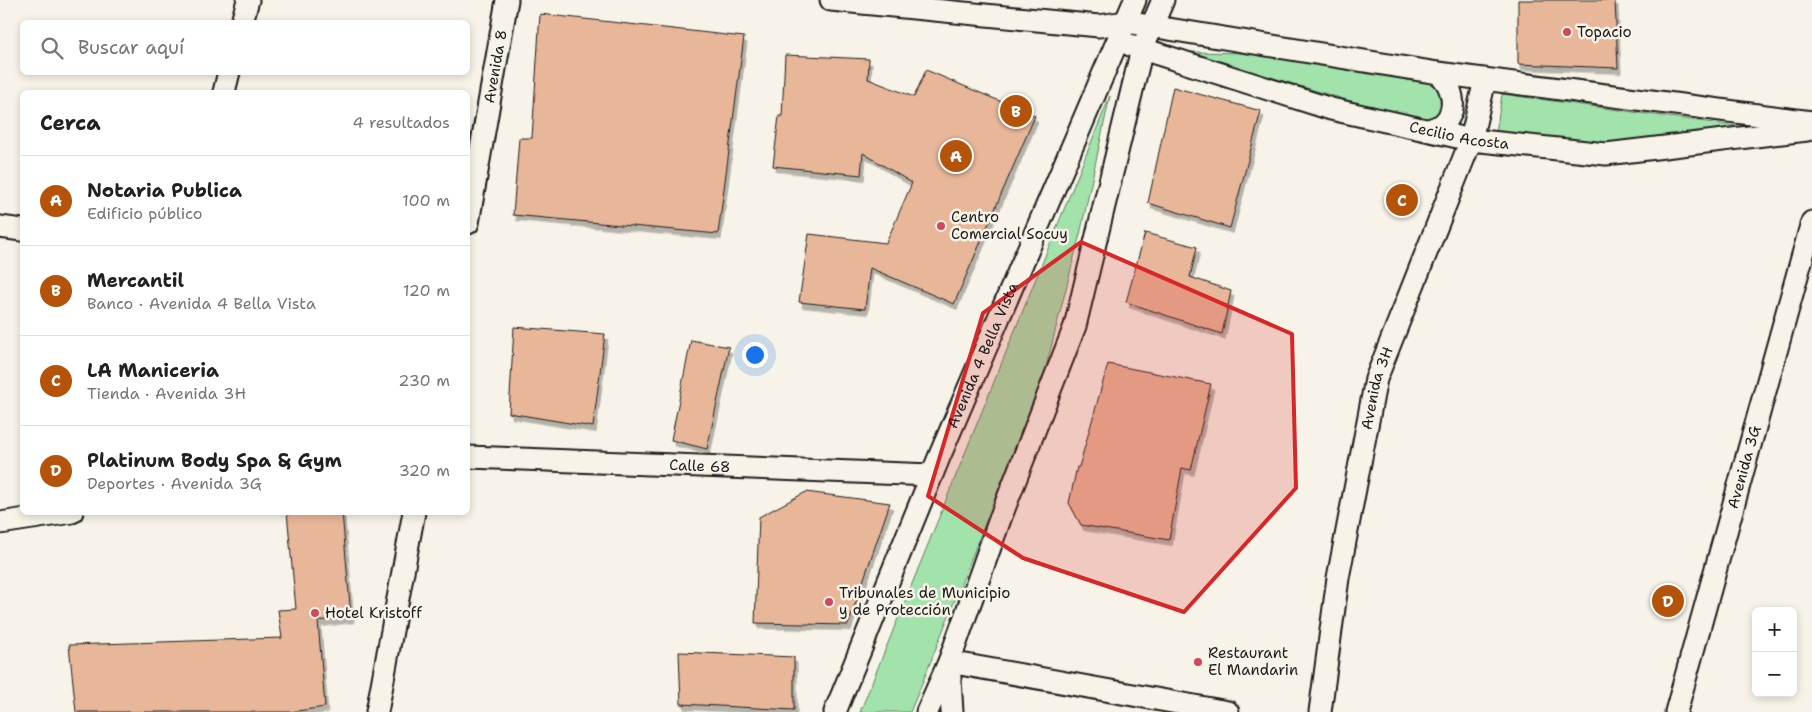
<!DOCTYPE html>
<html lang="es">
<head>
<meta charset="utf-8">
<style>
	body { margin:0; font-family:"Shantell Sans",sans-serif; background:#f6f6f6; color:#202124 }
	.controls { position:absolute; right:15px; bottom:15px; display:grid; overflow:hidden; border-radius:8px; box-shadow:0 2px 8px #0003 }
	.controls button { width:45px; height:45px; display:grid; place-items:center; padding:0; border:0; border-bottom:1px solid #e0e0e0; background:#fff; color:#202124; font:25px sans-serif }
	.you { position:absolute; left:754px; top:354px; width:18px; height:18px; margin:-12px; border:4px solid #fff; border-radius:50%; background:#1a73e8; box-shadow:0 0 0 8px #1a73e833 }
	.badge { display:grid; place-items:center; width:32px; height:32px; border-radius:50%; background:#b45309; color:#fff; font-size:16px; font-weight:700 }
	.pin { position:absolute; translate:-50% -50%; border:2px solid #fff; box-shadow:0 1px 5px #0006 }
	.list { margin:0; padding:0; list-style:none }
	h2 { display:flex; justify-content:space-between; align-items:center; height:65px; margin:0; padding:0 20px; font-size:21px }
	h2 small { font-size:16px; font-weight:400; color:#757577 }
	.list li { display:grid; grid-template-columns:32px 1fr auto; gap:15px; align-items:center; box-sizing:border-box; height:90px; padding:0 20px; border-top:1px solid #e0e0e0 }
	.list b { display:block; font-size:19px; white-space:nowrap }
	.list p { margin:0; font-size:16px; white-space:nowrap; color:#757577 }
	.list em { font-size:16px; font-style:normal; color:#757577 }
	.icon { flex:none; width:28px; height:28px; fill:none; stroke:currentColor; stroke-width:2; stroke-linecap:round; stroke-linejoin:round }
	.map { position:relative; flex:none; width:1812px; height:712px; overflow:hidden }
	.search { position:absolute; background:#fff; box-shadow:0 2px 8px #0003; left:20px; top:20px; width:450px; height:55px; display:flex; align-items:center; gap:12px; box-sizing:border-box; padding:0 18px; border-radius:8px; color:#757577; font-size:19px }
	.panel { position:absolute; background:#fff; box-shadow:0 2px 8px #0003; left:20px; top:90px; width:450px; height:425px; border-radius:8px }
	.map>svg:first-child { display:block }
	.green { fill:#a2e2ab; stroke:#5f7f64 }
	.building { fill:#e8b799; stroke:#1c1c1c; filter:url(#shadow) }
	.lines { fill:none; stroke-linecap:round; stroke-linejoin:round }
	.minor-casing { stroke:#1c1c1c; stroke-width:25 }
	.minor { stroke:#f7f3e8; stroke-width:21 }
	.marked { fill:#d62828; fill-opacity:0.2; stroke:#d62828; stroke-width:4; stroke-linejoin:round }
	.poi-dot { fill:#d1495b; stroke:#f7f3e8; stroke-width:2 }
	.labels { text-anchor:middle; stroke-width:5; stroke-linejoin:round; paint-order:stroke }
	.poi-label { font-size:15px; fill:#1c1c1c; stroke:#f7f3e8; text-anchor:start }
	.street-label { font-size:15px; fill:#1c1c1c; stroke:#f7f3e8 }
</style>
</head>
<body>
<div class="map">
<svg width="1812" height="712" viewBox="0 0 1812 712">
	<defs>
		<filter id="shadow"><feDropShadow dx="3" dy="5.5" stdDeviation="0" flood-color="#0004"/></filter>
	</defs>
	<rect width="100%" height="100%" fill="#f7f3e8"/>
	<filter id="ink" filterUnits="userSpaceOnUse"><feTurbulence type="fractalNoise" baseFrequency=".02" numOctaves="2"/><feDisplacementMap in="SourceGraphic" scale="10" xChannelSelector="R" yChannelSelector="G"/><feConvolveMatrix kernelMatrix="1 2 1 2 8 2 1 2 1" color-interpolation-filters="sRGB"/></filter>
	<g filter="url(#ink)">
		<g class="green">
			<path d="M 1186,52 L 1249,53 L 1431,80 L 1446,97 L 1443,112 L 1427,124 Z"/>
			<path d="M 1502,94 L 1750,128 L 1606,145 L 1496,133 Z"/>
			<path d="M 1110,96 L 1081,230 L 1045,371 L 925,676 L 910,712 L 860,712 Z"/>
		</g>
		<g class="building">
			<path d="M 1518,0 L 1615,0 L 1618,68 L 1518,64 Z"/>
			<path d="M 540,14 L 744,37 L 718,234 L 513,215 L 519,138 L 532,138 Z"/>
			<path d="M 785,55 L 869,59 L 868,79 L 914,97 L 926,70 L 1035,116 L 954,304 L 870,268 L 865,309 L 799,302 L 809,234 L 886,243 L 912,183 L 863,153 L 861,175 L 773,166 L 779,116 L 782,116 Z"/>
			<path d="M 1173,87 L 1261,111 L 1230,228 L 1148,203 Z"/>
			<path d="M 1145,233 L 1197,247 L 1190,277 L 1231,291 L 1222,334 L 1126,302 Z"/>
			<path d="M 514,327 L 605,334 L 593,427 L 509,413 Z"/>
			<path d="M 691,340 L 729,347 L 707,449 L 671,440 Z"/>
			<path d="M 1108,364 L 1211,384 L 1191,470 L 1182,468 L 1169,540 L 1081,525 L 1069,503 L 1077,467 L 1079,467 Z"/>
			<path d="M 806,492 L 890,503 L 848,625 L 755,623 L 759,517 Z"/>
			<path d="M 287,512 L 342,512 L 351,617 L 318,621 L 325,707 L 290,712 L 76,712 L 69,645 L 282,638 L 278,610 L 296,609 Z"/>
			<path d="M 679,652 L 794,657 L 794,710 L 681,704 Z"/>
		</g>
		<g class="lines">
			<g class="minor-casing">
				<g id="minor">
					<path d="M 831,0 L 1099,26 L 1126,22 L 1438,73 L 1812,122"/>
					<path d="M 242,22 L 248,0"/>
					<path id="s1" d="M 1130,45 L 1331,109 L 1471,140 L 1606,154 L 1807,130"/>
					<path d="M 224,92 L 229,72"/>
					<path d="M 1429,130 C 1434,128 1441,126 1444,123 C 1459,108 1452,84 1438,73"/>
					<path id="s2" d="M 468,223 L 507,0"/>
					<path d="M 0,227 L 22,230"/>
					<path id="s3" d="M 468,457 L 932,475"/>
					<path d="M 0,523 L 72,512"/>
					<path d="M 377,712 L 414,512"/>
					<path id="s4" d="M 835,712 L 940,455 L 1135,0"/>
					<path d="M 927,712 L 949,662 L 1000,519 L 1075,326 L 1142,49 L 1163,0"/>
					<path d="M 952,712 L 949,662 L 1228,712"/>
					<path id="s5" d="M 1320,712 L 1338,578 L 1376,379 L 1471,140 L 1485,80"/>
					<path id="s6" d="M 1676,712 L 1812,222"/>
				</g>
			</g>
			<use href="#minor" class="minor"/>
		</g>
	</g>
	<path class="marked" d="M 1081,242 L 1292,334 L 1296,488 L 1184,612 L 1023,558 L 928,496 L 983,313 Z"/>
	<g class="poi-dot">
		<circle cx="1567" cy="32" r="5"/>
		<circle cx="941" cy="226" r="5"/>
		<circle cx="829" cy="602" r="5"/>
		<circle cx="315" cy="613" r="5"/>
		<circle cx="1198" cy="662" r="5"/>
	</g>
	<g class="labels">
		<g class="poi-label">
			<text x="1577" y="37">Topacio</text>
			<text x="951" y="222">Centro<tspan x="951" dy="17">Comercial Socuy</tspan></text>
			<text x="839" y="598">Tribunales de Municipio<tspan x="839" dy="17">y de Protección</tspan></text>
			<text x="325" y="618">Hotel Kristoff</text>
			<text x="1208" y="658">Restaurant<tspan x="1208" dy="17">El Mandarin</tspan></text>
		</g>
		<g class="street-label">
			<text dy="5" stroke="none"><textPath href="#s2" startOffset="159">Avenida 8</textPath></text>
			<text dy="5" stroke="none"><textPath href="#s1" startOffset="342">Cecilio Acosta</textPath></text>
			<text dy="5" stroke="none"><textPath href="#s4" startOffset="386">Avenida 4 Bella Vista</textPath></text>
			<text dy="5" stroke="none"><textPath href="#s5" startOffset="329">Avenida 3H</textPath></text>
			<text dy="5" stroke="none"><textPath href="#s3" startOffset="232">Calle 68</textPath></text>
			<text dy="5" stroke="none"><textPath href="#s6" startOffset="254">Avenida 3G</textPath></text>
		</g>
	</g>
</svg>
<div class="controls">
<button>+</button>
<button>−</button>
</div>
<div class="you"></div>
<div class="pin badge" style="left:956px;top:156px">A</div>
<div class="pin badge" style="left:1016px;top:111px">B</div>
<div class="pin badge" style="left:1402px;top:200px">C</div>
<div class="pin badge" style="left:1668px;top:601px">D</div>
<div class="search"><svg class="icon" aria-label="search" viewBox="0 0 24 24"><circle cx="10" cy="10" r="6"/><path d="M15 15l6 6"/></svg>Buscar aquí</div>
<section class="panel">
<h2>Cerca<small>4 resultados</small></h2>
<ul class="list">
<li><span class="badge">A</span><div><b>Notaria Publica</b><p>Edificio público</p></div><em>100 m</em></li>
<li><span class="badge">B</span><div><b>Mercantil</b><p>Banco · Avenida 4 Bella Vista</p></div><em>120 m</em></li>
<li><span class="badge">C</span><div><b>LA Maniceria</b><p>Tienda · Avenida 3H</p></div><em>230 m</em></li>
<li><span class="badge">D</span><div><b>Platinum Body Spa &amp; Gym</b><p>Deportes · Avenida 3G</p></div><em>320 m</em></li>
</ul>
</section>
</div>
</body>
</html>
